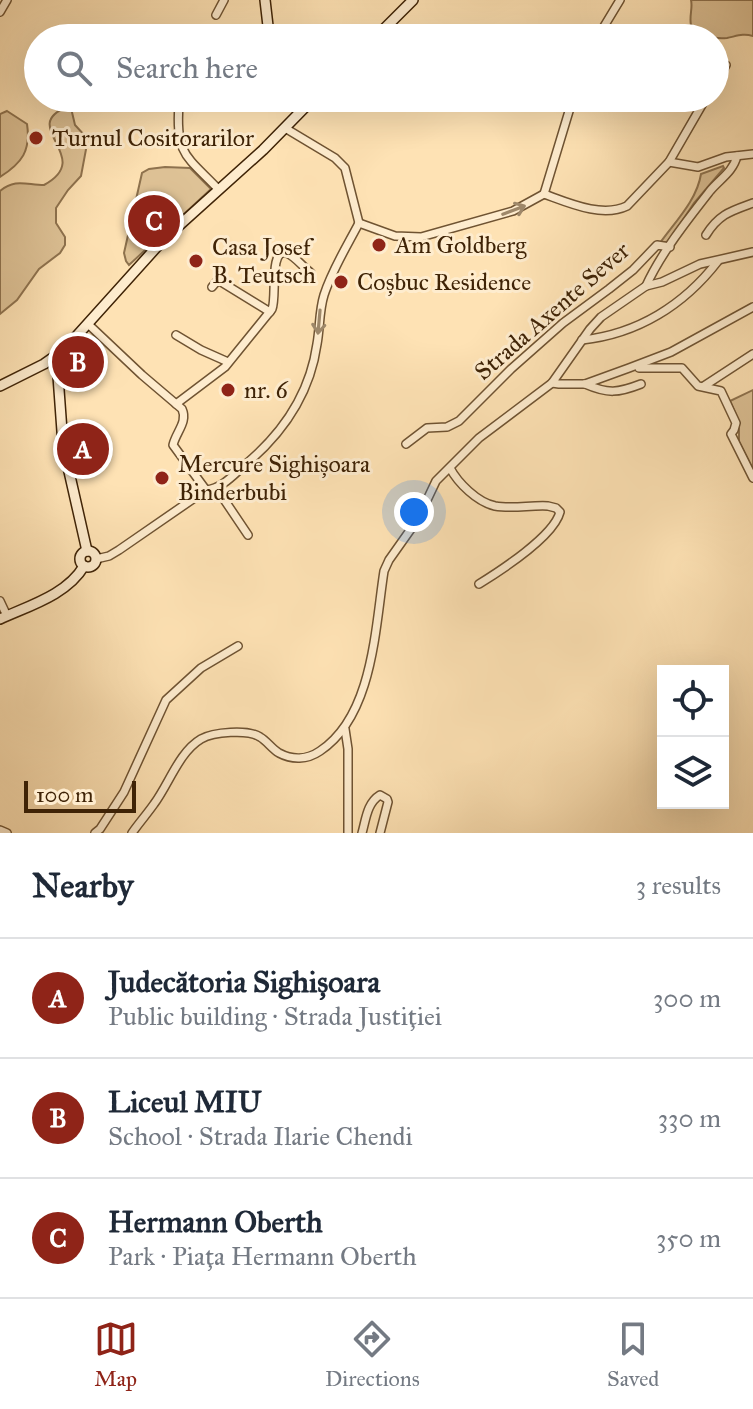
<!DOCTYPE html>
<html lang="en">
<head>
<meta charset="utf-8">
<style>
	body { margin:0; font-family:"IM FELL Great Primer",serif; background:#f6f6f7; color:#1f2937 }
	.controls { position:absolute; right:24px; bottom:24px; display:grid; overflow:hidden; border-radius:0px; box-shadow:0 8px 32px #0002 }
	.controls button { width:72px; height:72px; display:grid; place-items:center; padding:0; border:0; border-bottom:2px solid #e0e1e3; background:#fff; color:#1f2937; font:40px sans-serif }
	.scale { position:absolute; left:24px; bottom:20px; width:112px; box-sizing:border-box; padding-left:8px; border:4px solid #3f2306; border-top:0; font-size:22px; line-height:28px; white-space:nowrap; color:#3f2306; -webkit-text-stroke:6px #feecce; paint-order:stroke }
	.you { position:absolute; left:414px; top:512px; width:28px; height:28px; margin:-20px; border:6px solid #fff; border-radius:50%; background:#1a73e8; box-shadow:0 0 0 12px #1a73e833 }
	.badge { display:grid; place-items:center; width:52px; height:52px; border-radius:50%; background:#8f2418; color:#fff; font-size:26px; font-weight:700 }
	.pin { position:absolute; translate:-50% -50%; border:4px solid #fff; box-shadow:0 2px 8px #0006 }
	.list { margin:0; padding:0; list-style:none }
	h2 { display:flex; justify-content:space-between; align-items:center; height:104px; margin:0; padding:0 32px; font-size:34px }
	h2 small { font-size:26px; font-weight:400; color:#747a83 }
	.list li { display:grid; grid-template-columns:52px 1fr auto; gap:24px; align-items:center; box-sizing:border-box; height:120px; padding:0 32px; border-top:2px solid #e0e1e3 }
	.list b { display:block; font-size:30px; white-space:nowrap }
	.list p { margin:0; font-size:26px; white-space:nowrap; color:#747a83 }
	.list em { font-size:26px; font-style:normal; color:#747a83 }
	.icon { flex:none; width:44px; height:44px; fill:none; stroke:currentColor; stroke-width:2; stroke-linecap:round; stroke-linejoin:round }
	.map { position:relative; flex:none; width:753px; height:833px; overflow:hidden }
	.search { position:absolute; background:#fff; box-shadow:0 8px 32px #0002; left:24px; right:24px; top:24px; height:88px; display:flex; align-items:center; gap:20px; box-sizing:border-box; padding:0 28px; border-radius:44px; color:#747a83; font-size:30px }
	.sheet { height:464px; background:#fff }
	nav { display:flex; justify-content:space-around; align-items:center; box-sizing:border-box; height:112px; border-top:2px solid #e0e1e3; background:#fff; font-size:22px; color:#747a83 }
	nav a { display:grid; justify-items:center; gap:4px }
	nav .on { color:#8f2418 }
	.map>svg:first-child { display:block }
	.green { fill:#dec296; stroke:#8e724e; stroke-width:2 }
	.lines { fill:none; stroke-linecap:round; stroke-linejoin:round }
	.street-casing { stroke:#6f5332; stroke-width:10 }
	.secondary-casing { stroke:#3f2306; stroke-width:12 }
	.street { stroke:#feecce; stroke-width:7 }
	.secondary { stroke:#feecce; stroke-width:9 }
	.oneway { stroke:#9e886a }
	.poi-dot { fill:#8f2418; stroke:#feecce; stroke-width:3 }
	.labels { text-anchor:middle; stroke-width:6; stroke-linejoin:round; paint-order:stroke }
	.poi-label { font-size:24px; fill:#3f2306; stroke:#feecce; text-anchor:start }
	.street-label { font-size:24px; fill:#3f2306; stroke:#feecce }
</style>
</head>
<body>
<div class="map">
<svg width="753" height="833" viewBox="0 0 753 833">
	<rect width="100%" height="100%" fill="#fee2b4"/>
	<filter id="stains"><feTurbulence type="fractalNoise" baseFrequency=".0025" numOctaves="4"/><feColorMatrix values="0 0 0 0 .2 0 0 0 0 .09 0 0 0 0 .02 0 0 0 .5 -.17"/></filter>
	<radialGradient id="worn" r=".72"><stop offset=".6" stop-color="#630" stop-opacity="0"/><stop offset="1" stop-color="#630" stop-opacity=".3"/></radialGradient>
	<g class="green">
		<path d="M 691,0 L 753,0 L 753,36 C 743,33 737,36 727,38 C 712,40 703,34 691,25 C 689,16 693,8 691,0 Z"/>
		<path d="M 67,107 L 71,108 L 75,125 L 86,137 L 87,144 L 81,176 L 68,190 L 56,208 L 56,223 L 65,237 L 65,245 L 60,253 L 39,269 L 17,300 L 0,314 L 0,191 C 15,178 27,185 44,185 C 96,157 17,127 67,107 Z"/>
		<path d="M 7,111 L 27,124 C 31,151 22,163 0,177 L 0,114 Z"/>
		<path d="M 723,166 L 724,168 L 694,203 L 673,235 L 667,242 L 660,243 C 675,222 697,200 701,174 Z"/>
		<path d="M 165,167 L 190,168 L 211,189 L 129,265 L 126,261 L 124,253 L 142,173 L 149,169 Z"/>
		<path d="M 753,390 L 753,470 L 739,442 L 739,422 L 730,401 Z"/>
	</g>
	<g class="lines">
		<g class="street-casing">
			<g id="street">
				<path d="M 0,12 L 7,0"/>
				<path d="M 216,15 L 224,0"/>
				<path d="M 597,38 L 620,0"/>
				<path d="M 715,84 L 726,65"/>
				<path d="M 179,105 C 175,156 188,157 219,190"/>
				<path d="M 285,128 L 335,158 L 345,168 L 359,223"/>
				<path d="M 669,162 L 698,167 L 726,157 L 753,154"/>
				<path d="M 544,194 C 569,203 602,218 627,206 L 669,162 L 706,98"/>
				<path d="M 544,194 L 573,98"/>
				<path d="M 359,223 L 395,236 L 421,237 L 513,211 L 544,194"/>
				<path d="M 706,235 C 719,214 731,211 753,203"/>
				<path d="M 646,286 C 661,253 688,219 710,191 C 720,179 733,172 737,156"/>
				<path d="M 212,287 L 218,280 L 270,312"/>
				<path d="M 88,324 L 142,375 L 182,409 C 188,422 176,432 173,445 L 206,490"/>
				<path d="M 176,335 L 201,350 L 228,362"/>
				<path d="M 582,340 C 638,334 684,305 718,261"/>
				<path d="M 639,368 L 682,368 L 698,386 L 721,391 L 736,423 L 734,430 L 731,434 L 753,478"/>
				<path d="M 552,383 L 559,384 L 585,384 L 629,368 L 671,352 L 753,307"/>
				<path d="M 585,384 C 608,394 618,393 641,384"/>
				<path d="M 704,386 L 753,354"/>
				<path d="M 176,404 L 225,367 L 272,309 C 277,298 269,248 286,253 C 294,255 304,268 311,273"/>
				<path d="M 406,444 L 427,428 L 447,427 L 459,421 L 511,369 L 563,323 L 609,289 L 633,270 L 657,245 L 670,247"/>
				<path d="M 450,468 C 458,483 477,502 495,506 C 512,509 531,505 548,506 L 556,508 L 560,512 C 554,536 500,571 479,584"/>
				<path d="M 217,489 L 248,535"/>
				<path d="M 96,559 L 109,556 L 119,550 L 206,490 C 223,488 233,475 246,464 C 284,432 310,394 317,344 C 320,328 319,311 324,295 C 332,270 347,246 359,223"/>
				<path d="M 0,601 L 7,616"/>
				<path d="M 345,729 L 348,749 L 348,833"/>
				<path d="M 0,830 L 7,833"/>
				<path d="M 95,833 L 100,829 L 124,792 L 166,700 L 201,668 L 238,646"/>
				<path d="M 132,833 C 139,823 147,814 154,804 C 169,784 179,752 201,739 C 213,732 248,729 260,737 C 267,741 272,749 279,753 C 292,760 307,760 320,751 C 373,716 375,629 384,571 L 389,560 L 418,519 L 436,481 L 479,438 L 552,383 L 590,329 L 601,317 L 646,286 L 662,282 L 700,264 L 753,252"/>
				<path d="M 362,833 C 366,819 367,803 380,795 L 387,799 L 388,802 L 380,833"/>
			</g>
		</g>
		<g class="secondary-casing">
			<g id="secondary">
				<path d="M 265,0 L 268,26 L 277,38"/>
				<path d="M 375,38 L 413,0"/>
				<path d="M 53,359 L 58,376 L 63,445 L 87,551"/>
				<path d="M 0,386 L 44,364 L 64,350 L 163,240 L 263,150 L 314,98"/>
				<circle cx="88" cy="559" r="8"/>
				<path d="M 0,619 C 28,606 67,595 84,566"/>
			</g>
		</g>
		<use href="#street" class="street"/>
		<use href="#secondary" class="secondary"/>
	</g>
	<defs><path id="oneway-shaft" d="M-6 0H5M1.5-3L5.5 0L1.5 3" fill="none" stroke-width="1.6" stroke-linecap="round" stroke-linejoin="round" transform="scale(2)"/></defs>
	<g class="oneway">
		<use href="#oneway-shaft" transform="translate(514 210) rotate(-21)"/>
		<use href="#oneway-shaft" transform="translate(319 322) rotate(95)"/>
	</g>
	<g class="poi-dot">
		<circle cx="36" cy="138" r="8"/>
		<circle cx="379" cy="245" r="8"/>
		<circle cx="196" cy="261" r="8"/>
		<circle cx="341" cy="282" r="8"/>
		<circle cx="228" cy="390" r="8"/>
		<circle cx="162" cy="478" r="8"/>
	</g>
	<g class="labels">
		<g class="poi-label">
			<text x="52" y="146">Turnul Cositorarilor</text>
			<text x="395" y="253">Am Goldberg</text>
			<text x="212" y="255">Casa Josef<tspan x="212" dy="28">B. Teutsch</tspan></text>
			<text x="357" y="290">Coșbuc Residence</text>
			<text x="244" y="398">nr. 6</text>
			<text x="178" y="472">Mercure Sighișoara<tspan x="178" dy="28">Binderbubi</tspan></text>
		</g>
		<g class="street-label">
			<text transform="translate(552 311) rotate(-41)" y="8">Strada Axente Sever</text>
		</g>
	</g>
	<rect width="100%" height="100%" filter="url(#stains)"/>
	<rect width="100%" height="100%" fill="url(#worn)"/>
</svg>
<div class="controls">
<button><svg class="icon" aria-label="locate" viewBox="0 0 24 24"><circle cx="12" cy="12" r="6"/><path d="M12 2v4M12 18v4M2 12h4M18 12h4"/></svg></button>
<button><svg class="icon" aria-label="layers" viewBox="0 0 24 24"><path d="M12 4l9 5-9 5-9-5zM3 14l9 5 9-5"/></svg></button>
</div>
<div class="scale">100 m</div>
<div class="you"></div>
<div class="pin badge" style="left:83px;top:449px">A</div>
<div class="pin badge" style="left:78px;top:362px">B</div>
<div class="pin badge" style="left:154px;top:221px">C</div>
<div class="search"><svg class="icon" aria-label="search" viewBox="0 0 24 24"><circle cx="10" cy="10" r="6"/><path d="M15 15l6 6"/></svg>Search here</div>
</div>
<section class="sheet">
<h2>Nearby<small>3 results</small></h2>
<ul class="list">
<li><span class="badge">A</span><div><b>Judecătoria Sighișoara</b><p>Public building · Strada Justiției</p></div><em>300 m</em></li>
<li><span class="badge">B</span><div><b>Liceul MIU</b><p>School · Strada Ilarie Chendi</p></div><em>330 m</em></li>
<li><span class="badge">C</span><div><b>Hermann Oberth</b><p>Park · Piața Hermann Oberth</p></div><em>350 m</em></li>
</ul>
</section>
<nav>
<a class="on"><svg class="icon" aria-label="map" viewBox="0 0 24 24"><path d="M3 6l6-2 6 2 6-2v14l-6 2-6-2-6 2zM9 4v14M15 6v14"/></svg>Map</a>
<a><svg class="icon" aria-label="directions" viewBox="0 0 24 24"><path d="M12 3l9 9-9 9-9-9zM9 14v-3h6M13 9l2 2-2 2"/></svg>Directions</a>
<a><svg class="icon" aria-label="saved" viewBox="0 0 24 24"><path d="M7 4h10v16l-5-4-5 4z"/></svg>Saved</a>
</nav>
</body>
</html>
